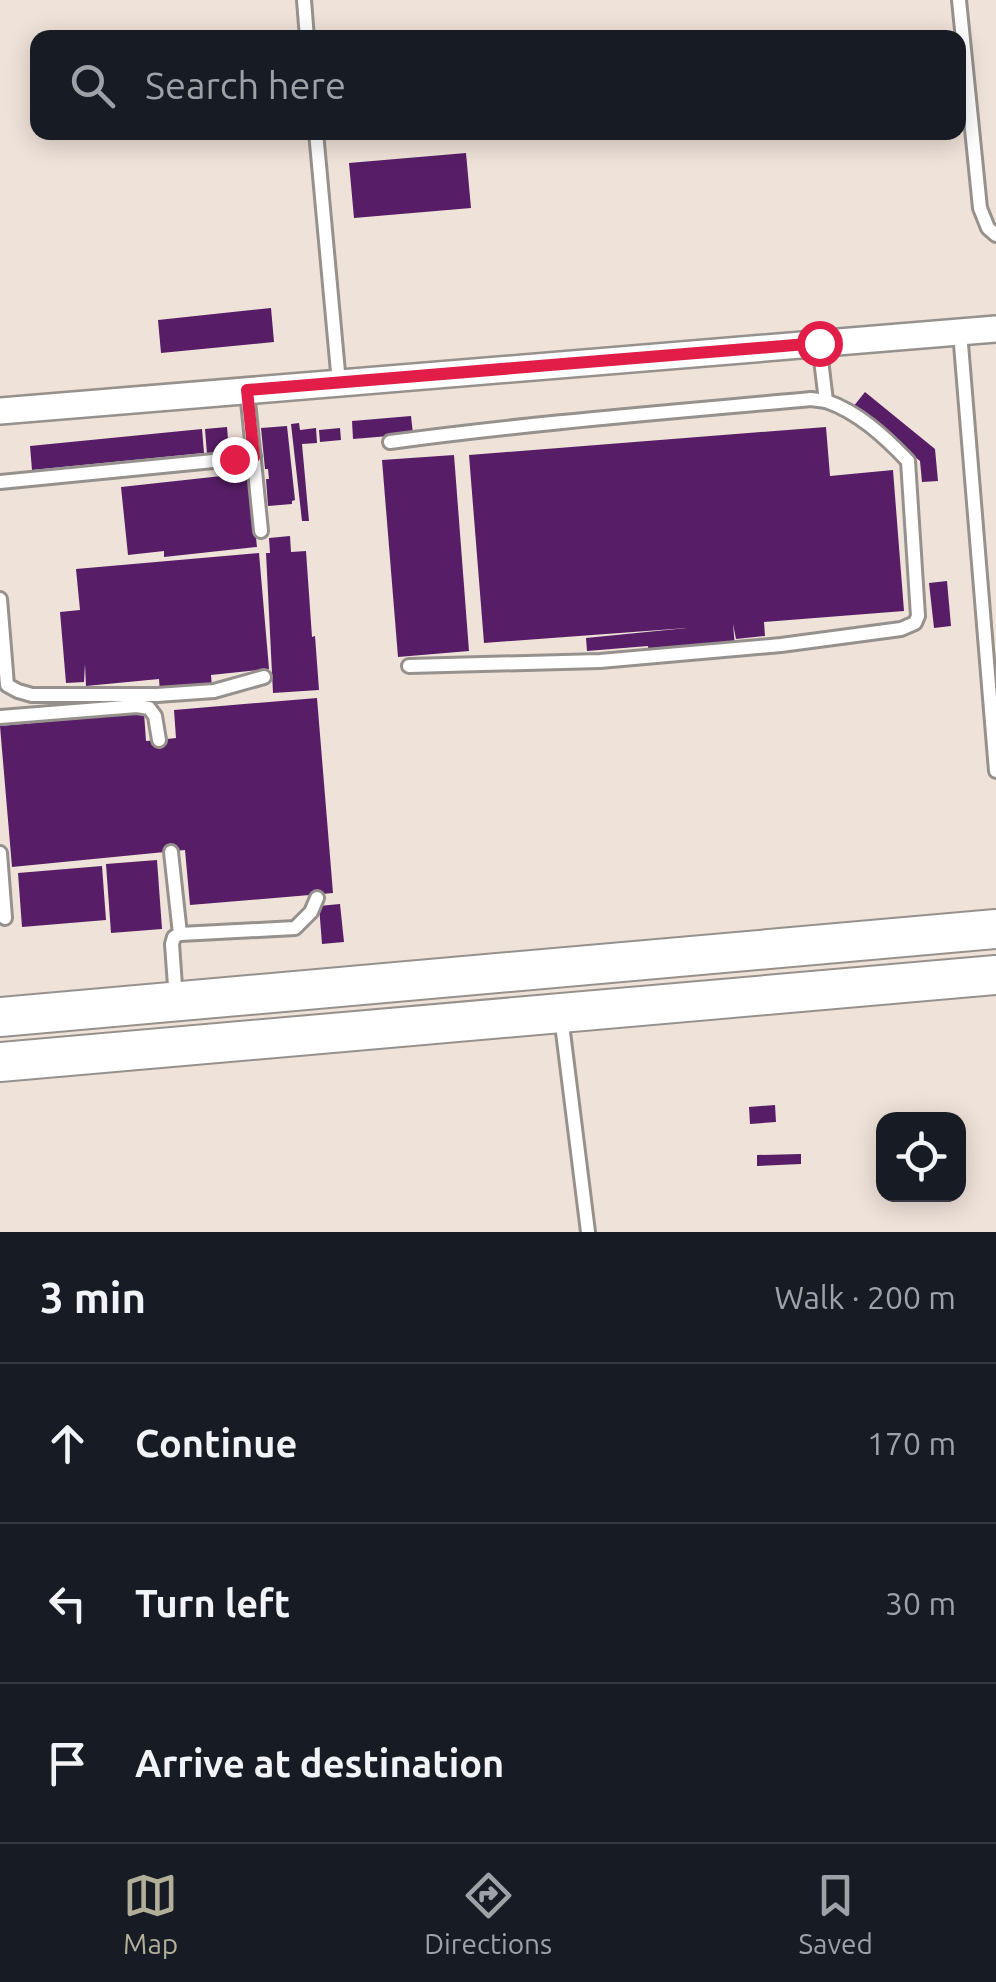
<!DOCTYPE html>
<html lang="en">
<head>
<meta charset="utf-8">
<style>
	body { margin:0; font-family:Ubuntu,sans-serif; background:#20242c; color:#f1f3f6 }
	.controls { position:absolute; right:30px; bottom:30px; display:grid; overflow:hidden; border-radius:20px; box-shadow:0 5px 25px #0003 }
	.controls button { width:90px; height:90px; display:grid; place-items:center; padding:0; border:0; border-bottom:2px solid #363941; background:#171b24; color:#f1f3f6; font:50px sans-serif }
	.stop { position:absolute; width:30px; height:30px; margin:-22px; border:8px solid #e11d48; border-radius:50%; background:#fff }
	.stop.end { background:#e11d48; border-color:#fff; box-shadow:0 2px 10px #0008 }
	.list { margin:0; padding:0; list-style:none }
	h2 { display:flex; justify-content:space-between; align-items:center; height:130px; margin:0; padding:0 40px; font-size:42px }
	h2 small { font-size:32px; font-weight:400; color:#9ea1a6 }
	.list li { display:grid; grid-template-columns:65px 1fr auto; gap:30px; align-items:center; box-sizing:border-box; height:160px; padding:0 40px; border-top:2px solid #363941 }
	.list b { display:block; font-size:38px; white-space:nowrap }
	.list em { font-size:32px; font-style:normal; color:#9ea1a6 }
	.icon { flex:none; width:55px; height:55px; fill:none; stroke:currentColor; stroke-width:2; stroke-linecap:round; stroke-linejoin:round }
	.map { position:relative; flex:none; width:996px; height:1232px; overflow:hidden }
	.search { position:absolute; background:#171b24; box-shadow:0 5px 25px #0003; left:30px; right:30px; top:30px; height:110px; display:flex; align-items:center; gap:25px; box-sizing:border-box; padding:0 35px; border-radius:20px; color:#9ea1a6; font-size:38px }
	.sheet { height:610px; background:#171b24 }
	nav { display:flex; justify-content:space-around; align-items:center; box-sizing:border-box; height:140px; border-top:2px solid #363941; background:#171b24; font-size:28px; color:#9ea1a6 }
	nav a { display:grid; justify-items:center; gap:5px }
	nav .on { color:#b1ae99 }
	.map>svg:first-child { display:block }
	.built { fill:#efe2d9; fill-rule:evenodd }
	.building { fill:#571e67 }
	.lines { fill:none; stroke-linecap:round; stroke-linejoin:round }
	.service-casing { stroke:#96918c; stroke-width:18 }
	.minor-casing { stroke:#96918c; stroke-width:30 }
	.secondary-casing { stroke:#96918c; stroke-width:42 }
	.service { stroke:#fff; stroke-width:12 }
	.minor { stroke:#fff; stroke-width:25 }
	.secondary { stroke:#fff; stroke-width:38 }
	.route { stroke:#e11d48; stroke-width:12 }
</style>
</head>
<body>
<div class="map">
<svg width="996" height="1232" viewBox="0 0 996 1232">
	<rect width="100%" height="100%" fill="#f4efea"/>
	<path class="built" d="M 0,0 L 996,0 L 996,1232 L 0,1232 ZM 38,38 L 958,38 L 958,132 L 38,132 ZM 884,1120 L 958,1120 L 958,1194 L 884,1194 Z"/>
	<g class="building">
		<path d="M 466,153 L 471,208 L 354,218 L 349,163 Z"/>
		<path d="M 271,308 L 274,342 L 161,353 L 158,320 Z"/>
		<path d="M 865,392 L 935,449 L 938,481 L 922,482 L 920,461 L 853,407 Z"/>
		<path d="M 411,416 L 413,434 L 353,439 L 352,421 Z"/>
		<path d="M 299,423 L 300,430 L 316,428 L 317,443 L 302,444 L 309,521 L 302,521 L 291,424 Z"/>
		<path d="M 287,426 L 295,500 L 292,501 L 292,504 L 268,506 L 266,479 L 269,479 L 268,469 L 265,469 L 261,428 Z"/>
		<path d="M 227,427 L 229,452 L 207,454 L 205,429 Z"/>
		<path d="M 826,427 L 830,476 L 893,470 L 904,611 L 764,622 L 765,636 L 736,639 L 733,624 L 735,647 L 649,654 L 648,646 L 587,651 L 586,638 L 687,628 L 484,643 L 469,455 Z"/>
		<path d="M 340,428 L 341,440 L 320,442 L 319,430 Z"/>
		<path d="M 202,429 L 204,453 L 32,470 L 30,446 Z"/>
		<path d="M 454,455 L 469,651 L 398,657 L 382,460 Z"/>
		<path d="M 249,473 L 257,547 L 164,557 L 164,551 L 128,555 L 121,487 Z"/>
		<path d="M 290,536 L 291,552 L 306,551 L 312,637 L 315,636 L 319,690 L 273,693 L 266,553 L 270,553 L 269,538 Z"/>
		<path d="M 259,553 L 269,669 L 211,675 L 212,688 L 160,693 L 159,679 L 86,686 L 85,664 L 84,682 L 66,683 L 60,612 L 80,610 L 76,569 Z"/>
		<path d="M 947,581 L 951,626 L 934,628 L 929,583 Z"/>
		<path d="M 317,698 L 333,893 L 190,905 L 185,850 L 12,867 L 0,726 L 144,713 L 146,741 L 159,740 L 176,738 L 174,710 Z"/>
		<path d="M 157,860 L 162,929 L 111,933 L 106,864 Z"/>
		<path d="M 102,866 L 106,920 L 22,927 L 18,873 Z"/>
		<path d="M 340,904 L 344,942 L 322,944 L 319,906 Z"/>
		<path d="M 775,1105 L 776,1122 L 750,1124 L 749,1107 Z"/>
		<path d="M 801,1154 L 801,1164 L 757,1166 L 757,1155 Z"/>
	</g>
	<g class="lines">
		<g class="service-casing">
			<g id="service">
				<path d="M 304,0 L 307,38"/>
				<path d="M 959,0 L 980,208 L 988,228 L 996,235"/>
				<path d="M 316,132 L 339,383"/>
				<path d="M 960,332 L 996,771"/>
				<path d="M 247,391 L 261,531"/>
				<path d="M 390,442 C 530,423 670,412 811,399 L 826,401 L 819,343"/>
				<path d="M 0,482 L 254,457"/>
				<path d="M 0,599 L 7,685 L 18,691 L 32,695 L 157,695 L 214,691 L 264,677"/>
				<path d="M 409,666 L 600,661 L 781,645 L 901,629 L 915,623 L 918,616 L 908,461 C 884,436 858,412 826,401"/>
				<path d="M 0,717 L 137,706 L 149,708 L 155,716 L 159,740"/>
				<path d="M 171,852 L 180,934"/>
				<path d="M 0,853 L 5,918"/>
				<path d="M 176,1000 L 172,944 L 174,937 L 180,934 L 295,928 L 311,912 L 317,898"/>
				<path d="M 561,1016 L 588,1232"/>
			</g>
		</g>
		<g class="minor-casing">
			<path id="minor" d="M 0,411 L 996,329"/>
		</g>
		<g class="secondary-casing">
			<g id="secondary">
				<path d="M 0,1017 L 996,929"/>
				<path d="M 0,1062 L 996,975"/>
			</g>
		</g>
		<use href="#service" class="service"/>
		<use href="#minor" class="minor"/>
		<use href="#secondary" class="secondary"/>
	</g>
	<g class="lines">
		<path class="route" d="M 234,459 L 254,457 L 247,390 L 819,343"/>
	</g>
</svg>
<div class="controls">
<button><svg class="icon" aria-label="locate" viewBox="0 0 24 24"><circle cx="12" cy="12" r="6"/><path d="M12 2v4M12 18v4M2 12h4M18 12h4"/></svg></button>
</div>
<div class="stop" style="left:819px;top:343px"></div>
<div class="stop end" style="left:234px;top:459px"></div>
<div class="search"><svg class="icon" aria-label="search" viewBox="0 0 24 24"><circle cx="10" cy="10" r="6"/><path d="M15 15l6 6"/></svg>Search here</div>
</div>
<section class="sheet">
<h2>3 min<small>Walk · 200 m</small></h2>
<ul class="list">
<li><svg class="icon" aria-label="ahead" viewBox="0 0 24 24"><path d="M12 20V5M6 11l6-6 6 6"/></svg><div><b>Continue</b></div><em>170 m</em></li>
<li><svg class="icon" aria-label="left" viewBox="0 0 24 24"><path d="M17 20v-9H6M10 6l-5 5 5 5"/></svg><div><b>Turn left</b></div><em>30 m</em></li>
<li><svg class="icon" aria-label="arrive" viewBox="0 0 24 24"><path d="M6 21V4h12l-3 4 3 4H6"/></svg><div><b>Arrive at destination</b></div></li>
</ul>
</section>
<nav>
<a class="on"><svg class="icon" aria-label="map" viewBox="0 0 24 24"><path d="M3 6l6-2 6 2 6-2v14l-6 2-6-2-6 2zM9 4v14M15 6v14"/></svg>Map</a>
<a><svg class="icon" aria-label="directions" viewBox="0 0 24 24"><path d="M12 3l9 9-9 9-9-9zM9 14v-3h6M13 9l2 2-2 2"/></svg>Directions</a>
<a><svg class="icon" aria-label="saved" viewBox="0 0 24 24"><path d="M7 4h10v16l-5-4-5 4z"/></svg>Saved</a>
</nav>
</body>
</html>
